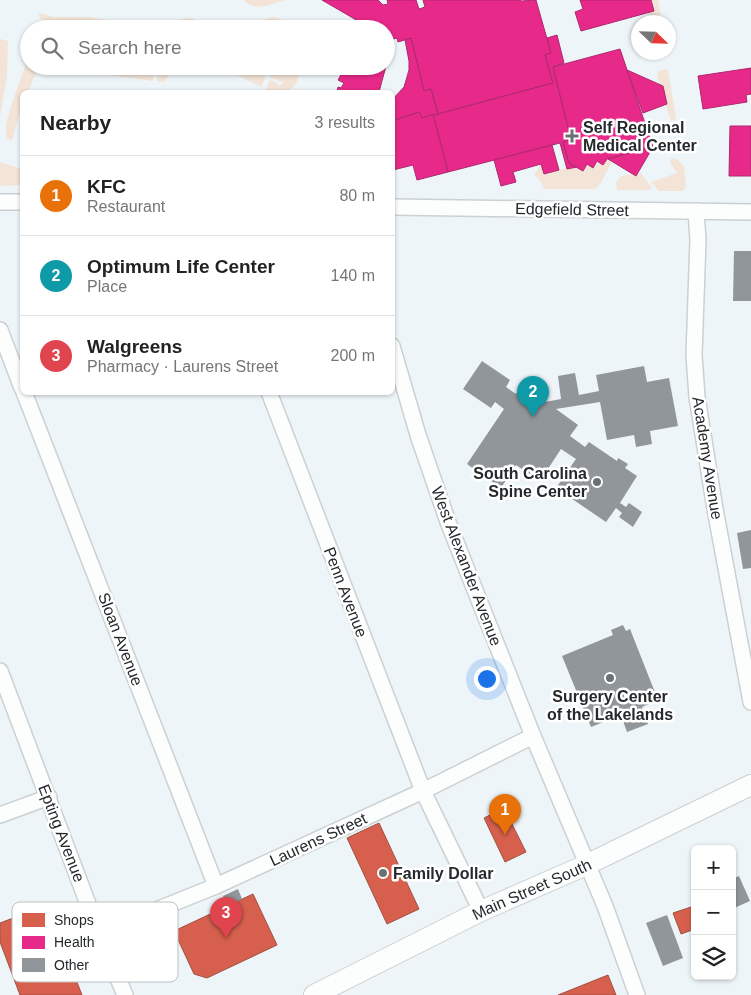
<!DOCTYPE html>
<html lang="en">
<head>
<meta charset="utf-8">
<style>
	body { margin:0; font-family:Helvetica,sans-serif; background:#f2f2f2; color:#222 }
	.controls { position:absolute; right:15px; bottom:15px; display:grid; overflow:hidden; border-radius:8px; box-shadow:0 1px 4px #0004 }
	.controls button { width:45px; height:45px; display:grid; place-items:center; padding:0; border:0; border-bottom:1px solid #e0e0e0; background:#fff; color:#222; font:25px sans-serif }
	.compass { position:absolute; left:631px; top:15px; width:45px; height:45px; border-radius:50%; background:#fff; box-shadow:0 1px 4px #0004; rotate:113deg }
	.you { position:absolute; left:486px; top:678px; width:18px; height:18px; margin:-12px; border:4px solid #fff; border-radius:50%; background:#1a73e8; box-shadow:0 0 0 8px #1a73e833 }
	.badge { display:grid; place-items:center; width:32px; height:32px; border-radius:50%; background:#2563eb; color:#fff; font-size:16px; font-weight:700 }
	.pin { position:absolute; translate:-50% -41px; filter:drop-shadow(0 1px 2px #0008) }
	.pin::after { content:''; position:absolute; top:26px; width:18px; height:15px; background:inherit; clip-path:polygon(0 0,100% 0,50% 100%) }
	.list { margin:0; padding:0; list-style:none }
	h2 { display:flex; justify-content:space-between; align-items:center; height:65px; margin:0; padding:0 20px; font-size:21px }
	h2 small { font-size:16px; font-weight:400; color:#767676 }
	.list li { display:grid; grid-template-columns:32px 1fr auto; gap:15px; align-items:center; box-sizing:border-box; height:80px; padding:0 20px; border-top:1px solid #e0e0e0 }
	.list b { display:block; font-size:19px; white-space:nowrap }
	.list p { margin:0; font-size:16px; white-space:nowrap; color:#767676 }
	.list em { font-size:16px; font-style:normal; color:#767676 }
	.icon { flex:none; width:28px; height:28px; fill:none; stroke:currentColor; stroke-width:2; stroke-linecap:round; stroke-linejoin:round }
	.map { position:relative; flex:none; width:751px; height:995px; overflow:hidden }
	.search { position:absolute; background:#fff; box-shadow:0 1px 4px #0004; left:20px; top:20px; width:375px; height:55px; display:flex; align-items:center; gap:12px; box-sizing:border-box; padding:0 18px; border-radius:28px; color:#767676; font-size:19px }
	.panel { position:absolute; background:#fff; box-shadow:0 1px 4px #0004; left:20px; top:90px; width:375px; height:305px; border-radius:8px }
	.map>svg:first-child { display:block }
	.green { fill:#f3e4d7 }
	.shops { fill:#d6604d; stroke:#a15043 }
	.health { fill:#e7298a; stroke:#ac296e }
	.building { fill:#909699 }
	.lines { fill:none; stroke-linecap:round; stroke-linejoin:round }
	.minor-casing { stroke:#cbd0d3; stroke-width:18 }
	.major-casing { stroke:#cbd0d3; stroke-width:22 }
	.minor { stroke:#fcfefe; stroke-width:15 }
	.major { stroke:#fcfefe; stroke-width:20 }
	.poi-dot { fill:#6b7074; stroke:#fff; stroke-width:2 }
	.labels { text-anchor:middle; stroke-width:5; stroke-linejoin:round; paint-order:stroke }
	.poi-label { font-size:16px; font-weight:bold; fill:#24292c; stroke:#fff; text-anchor:start }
	.street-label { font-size:16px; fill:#24292c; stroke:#fff }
	.key { fill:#fff; stroke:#bdbfc0; stroke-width:1 }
	.key-label { font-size:14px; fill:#24292c }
</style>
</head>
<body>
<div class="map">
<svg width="751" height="995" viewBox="0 0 751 995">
	<rect width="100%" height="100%" fill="#eef5f9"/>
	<g class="green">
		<path d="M 244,0 L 285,0 C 271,4 254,13 244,0 Z"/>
		<path d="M 651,0 L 658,0 L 661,14 L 657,16 L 658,22 L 651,22 L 648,13 L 653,11 Z"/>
		<path d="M 38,13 L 55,17 L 89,17 L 147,27 L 187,18 L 193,18 L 195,21 L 188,29 L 99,29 L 44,20 L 40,19 Z"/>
		<path d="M 274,17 C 282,19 285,22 288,29 L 272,29 L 264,19 Z"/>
		<path d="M 0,39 L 8,41 L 7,76 L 0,116 Z"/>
		<path d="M 29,43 L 29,66 L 39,66 L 28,92 L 22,92 L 22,105 L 12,140 L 8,139 C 0,128 19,85 24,70 C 26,61 25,51 29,43 Z"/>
		<path d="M 79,66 L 154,66 L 153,81 L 103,74 Z"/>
		<path d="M 158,66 L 172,70 L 164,82 L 157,81 Z"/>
		<path d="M 240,66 L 251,66 L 262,72 L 265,72 L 265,78 L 261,87 L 227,70 Z"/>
		<path d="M 274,66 L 299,66 C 300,78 297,86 286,92 L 272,92 L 266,89 L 270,80 L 276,82 L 279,86 L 283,83 L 282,82 L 270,77 L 270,70 L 273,69 Z"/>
		<path d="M 666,69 L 668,70 L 676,118 L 674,121 L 670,119 L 657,74 L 659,71 Z"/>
		<path d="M 671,158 L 678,160 L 684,166 L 686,185 L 683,191 L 659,191 L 651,182 L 677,173 L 670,162 Z"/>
		<path d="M 607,159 L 612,162 L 600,184 L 595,189 L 544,189 L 539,179 L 534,175 L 541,164 L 559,170 L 587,164 L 593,168 L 597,161 L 603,165 Z"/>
		<path d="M 0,162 L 22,169 L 22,185 L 0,186 Z"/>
		<path d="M 641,173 L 652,188 L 651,190 L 617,190 L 616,183 L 621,176 Z"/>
	</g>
	<g class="shops">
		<path d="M 504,808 L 526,852 L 505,862 L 484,818 Z"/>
		<path d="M 379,823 L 419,909 L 387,924 L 347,838 Z"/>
		<path d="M 253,894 L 277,945 L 207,978 L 194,974 L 174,931 Z"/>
		<path d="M 47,905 L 82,995 L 20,995 L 0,942 L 0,923 Z"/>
		<path d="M 691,907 L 695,918 L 695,929 L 681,934 L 673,913 Z"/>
		<path d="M 608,975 L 616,995 L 558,995 Z"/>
	</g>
	<g class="health">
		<path d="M 322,0 L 378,0 L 383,5 L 388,4 L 387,0 L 416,0 L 419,9 L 425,7 L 423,0 L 520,0 L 521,1 L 536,0 L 551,53 L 545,55 L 553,83 L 438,114 L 431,89 L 424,91 L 411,38 L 398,42 L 397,38 L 393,39 L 386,64 L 386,29 L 354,29 L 358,21 Z"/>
		<path d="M 580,0 L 651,0 L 654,11 L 581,31 L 575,12 L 583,9 Z"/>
		<path d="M 557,35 L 564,63 L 553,67 L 571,139 L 563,142 L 569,163 L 577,167 L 567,169 L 560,143 L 448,172 L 433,114 L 438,114 L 553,83 L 545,55 L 551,53 L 547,38 Z"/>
		<path d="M 411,38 L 424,91 L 431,89 L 438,114 L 422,118 L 419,112 L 392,121 L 392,100 L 404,87 L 409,70 L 409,61 L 405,40 Z"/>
		<path d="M 620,49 L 653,147 L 607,159 L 603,165 L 597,161 L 593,168 L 587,164 L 583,171 L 569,163 L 563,142 L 571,139 L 553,67 Z"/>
		<path d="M 346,66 L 386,66 L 379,92 L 337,92 L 338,87 L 341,88 L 344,83 L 338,80 Z"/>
		<path d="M 751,68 L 751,94 L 746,95 L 747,102 L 703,109 L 698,76 Z"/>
		<path d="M 627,70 L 663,86 L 667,104 L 643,113 Z"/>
		<path d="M 419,112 L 422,118 L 433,114 L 448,172 L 417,180 L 413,165 L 393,170 L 392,121 Z"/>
		<path d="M 730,126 L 751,126 L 751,176 L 729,176 Z"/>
		<path d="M 552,145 L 559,170 L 544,174 L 541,164 L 513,172 L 516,182 L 501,186 L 494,160 Z"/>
		<path d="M 653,147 L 636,176 L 608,159 L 630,153 Z"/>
	</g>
	<g class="building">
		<path d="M 734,251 L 751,251 L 751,301 L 733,301 Z"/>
		<path d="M 482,361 L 510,380 L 506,387 L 516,394 L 522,386 L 545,402 L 561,399 L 558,376 L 575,373 L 579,395 L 599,391 L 596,375 L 644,366 L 647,382 L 669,378 L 678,426 L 650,431 L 652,444 L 636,447 L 634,435 L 607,440 L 600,402 L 556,409 L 578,425 L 570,436 L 585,447 L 589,442 L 617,461 L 618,458 L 628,464 L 625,468 L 637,476 L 620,503 L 626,507 L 629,503 L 642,512 L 633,527 L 619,517 L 622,513 L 616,508 L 606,522 L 556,488 L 576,459 L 561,449 L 540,481 L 516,465 L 501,488 L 467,464 L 504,409 L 495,402 L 491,408 L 463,389 Z"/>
		<path d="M 751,530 L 751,568 L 743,569 L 737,533 Z"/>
		<path d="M 623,625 L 626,631 L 630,629 L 658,700 L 642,707 L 648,724 L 627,732 L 621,715 L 591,727 L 562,656 L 613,635 L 611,630 Z"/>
		<path d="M 739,876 L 750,901 L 732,909 L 732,879 Z"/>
		<path d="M 238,889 L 242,899 L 227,906 L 223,896 Z"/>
		<path d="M 667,915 L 683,958 L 663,966 L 646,923 Z"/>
	</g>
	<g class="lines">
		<g class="minor-casing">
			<g id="minor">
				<path d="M 0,202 L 22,202"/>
				<path d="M 392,207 L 751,212"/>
				<path d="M 696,211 L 698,240 L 694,355 L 697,397 L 715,509 L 751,702"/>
				<path d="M 0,330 L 22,388"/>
				<path d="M 392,346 L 418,435 L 448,522 L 533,736 L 605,906 L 637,995"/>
				<path d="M 24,392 L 216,886"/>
				<path d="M 269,392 L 423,791 L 481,911"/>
				<path d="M 0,671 L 99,933 L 125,995"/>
				<path d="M 0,815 L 49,797"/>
				<path d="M 99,933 L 216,886 L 423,791 L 533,736"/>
			</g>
		</g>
		<g class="major-casing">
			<g id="major">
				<path id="s1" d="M 314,995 L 481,911 L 586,865 L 751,785"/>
			</g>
		</g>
		<use href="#minor" class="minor"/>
		<use href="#major" class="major"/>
	</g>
	<g class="poi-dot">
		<path d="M569.5 128.5h5v5h5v5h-5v5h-5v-5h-5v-5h5z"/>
		<circle cx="597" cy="482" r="5"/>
		<circle cx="610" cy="678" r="5"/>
		<circle cx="383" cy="873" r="5"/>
	</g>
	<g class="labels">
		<g class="poi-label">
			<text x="583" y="133">Self Regional<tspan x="583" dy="18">Medical Center</tspan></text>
			<text x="587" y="479" text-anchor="end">South Carolina<tspan x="587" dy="18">Spine Center</tspan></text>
			<text x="610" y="702" text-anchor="middle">Surgery Center<tspan x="610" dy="18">of the Lakelands</tspan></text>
			<text x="393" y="879">Family Dollar</text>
		</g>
		<g class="street-label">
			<text transform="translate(572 209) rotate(1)" y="6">Edgefield Street</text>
			<text transform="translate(708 458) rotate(81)" y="6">Academy Avenue</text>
			<text transform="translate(467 566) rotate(69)" y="6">West Alexander Avenue</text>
			<text transform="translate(346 592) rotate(69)" y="6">Penn Avenue</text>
			<text transform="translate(121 639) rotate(69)" y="6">Sloan Avenue</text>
			<text transform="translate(62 833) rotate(69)" y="6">Epting Avenue</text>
			<text transform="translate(318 839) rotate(-25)" y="6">Laurens Street</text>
			<text dy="6" stroke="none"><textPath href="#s1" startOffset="242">Main Street South</textPath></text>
		</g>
	</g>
	<rect x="12" y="902" width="166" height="80" rx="8" class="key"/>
	<rect x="22" y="913" width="23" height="14" fill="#d6604d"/>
	<rect x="22" y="936" width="23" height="13" fill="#e7298a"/>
	<rect x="22" y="958" width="23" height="14" fill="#909699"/>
	<g class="key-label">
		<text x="54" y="925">Shops</text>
		<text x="54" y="947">Health</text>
		<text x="54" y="970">Other</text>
	</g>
</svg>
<div class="controls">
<button>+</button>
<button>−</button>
<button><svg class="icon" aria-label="layers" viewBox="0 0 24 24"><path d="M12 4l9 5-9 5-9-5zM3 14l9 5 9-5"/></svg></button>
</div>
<svg class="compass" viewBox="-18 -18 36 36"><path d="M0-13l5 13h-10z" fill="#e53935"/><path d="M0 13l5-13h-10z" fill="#767676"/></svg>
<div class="you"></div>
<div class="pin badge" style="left:505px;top:835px;background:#e8710a">1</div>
<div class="pin badge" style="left:533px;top:417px;background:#0f9aa8">2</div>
<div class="pin badge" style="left:226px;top:938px;background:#e0444e">3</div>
<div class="search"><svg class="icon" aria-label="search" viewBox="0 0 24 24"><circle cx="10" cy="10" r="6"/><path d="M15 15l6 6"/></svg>Search here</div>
<section class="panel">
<h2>Nearby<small>3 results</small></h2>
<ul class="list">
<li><span class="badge" style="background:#e8710a">1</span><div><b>KFC</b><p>Restaurant</p></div><em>80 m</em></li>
<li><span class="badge" style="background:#0f9aa8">2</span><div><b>Optimum Life Center</b><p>Place</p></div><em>140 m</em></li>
<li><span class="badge" style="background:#e0444e">3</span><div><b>Walgreens</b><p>Pharmacy · Laurens Street</p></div><em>200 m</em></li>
</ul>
</section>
</div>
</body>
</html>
